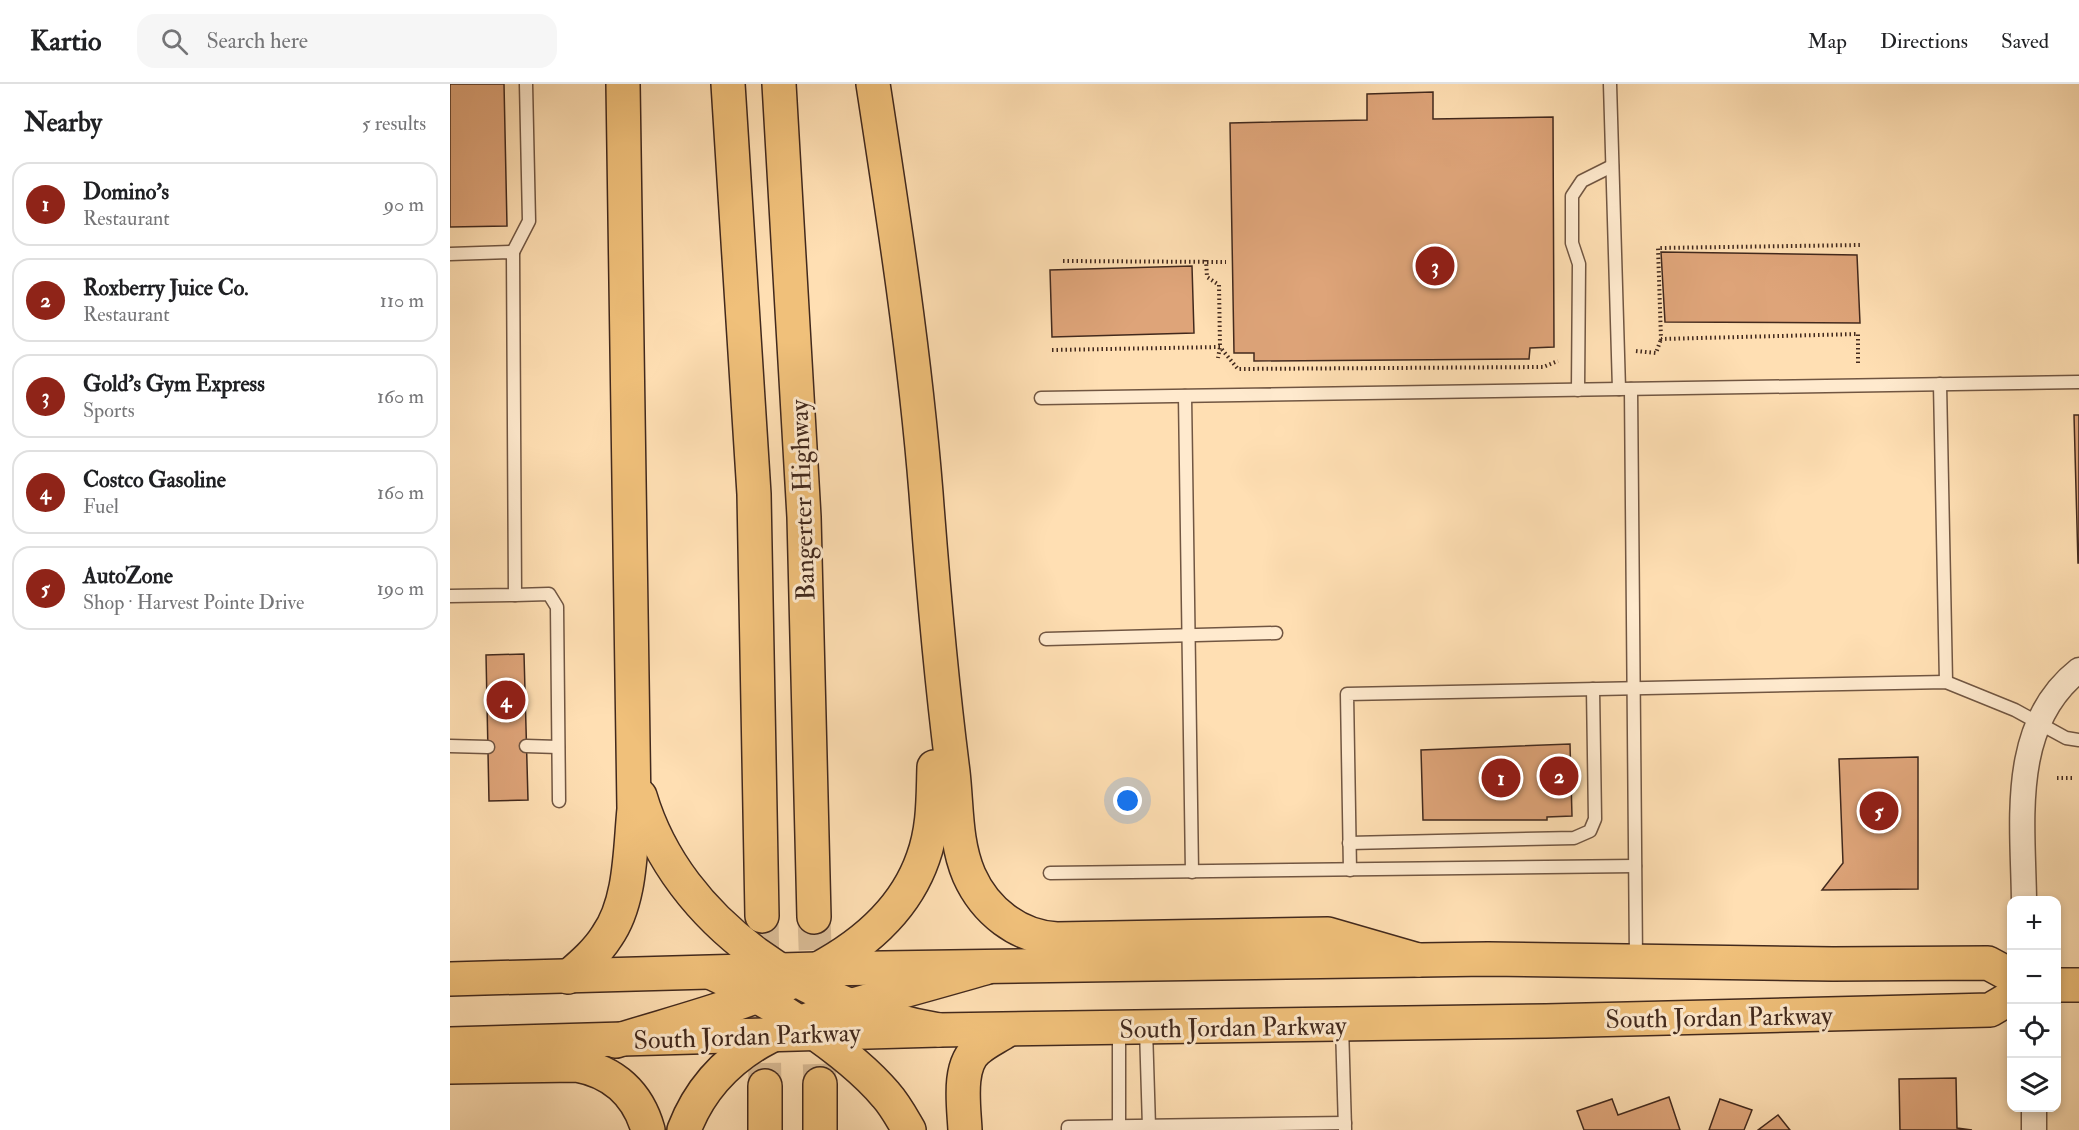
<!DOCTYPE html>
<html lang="en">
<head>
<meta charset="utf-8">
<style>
	body { margin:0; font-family:"IM FELL Double Pica",serif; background:#f6f6f6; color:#202124 }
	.controls { position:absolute; right:18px; bottom:18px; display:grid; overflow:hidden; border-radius:12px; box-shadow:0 3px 9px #0003 }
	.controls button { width:54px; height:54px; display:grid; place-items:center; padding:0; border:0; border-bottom:2px solid #e0e0e0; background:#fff; color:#202124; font:30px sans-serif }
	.you { position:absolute; left:678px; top:717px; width:21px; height:21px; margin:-15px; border:4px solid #fff; border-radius:50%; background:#1a73e8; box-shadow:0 0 0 9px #1a73e833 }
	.badge { display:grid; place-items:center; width:39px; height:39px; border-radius:50%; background:#8f2418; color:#fff; font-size:20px; font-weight:700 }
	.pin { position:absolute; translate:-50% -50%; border:3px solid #fff; box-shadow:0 2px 6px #0006 }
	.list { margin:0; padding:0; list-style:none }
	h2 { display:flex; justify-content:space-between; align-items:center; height:78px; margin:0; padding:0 24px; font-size:26px }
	h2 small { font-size:20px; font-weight:400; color:#757577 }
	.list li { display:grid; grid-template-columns:39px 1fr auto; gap:18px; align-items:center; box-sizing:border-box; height:84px; margin:0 12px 12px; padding:0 12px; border:2px solid #e0e0e0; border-radius:18px }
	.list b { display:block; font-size:22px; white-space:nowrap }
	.list p { margin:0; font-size:20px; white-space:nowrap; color:#757577 }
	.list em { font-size:20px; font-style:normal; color:#757577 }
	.icon { flex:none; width:33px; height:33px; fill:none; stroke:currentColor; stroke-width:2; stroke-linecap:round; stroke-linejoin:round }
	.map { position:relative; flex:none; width:1629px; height:1046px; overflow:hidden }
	header { display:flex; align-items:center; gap:36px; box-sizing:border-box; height:84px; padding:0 30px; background:#fff; border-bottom:2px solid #e0e0e0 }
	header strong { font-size:28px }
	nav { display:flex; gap:33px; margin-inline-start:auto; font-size:21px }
	.search { width:420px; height:54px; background:#f6f6f6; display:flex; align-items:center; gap:15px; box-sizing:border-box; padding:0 21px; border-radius:18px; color:#757577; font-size:22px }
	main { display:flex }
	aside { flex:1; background:#fff }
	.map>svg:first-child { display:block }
	.building { fill:#dea479; stroke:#42291d; stroke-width:1.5 }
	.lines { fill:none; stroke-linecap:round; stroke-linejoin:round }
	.motorway-tunnel { stroke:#d9bb95; stroke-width:33; stroke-dasharray:33 16; stroke-linecap:butt }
	.service-casing { stroke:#715642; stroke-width:15 }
	.minor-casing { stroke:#715642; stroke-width:27 }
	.primary-casing { stroke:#42291d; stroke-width:36 }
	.motorway-casing { stroke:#42291d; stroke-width:36 }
	.path { stroke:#42291d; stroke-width:4; stroke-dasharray:1.5 3; stroke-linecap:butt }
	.service { stroke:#ffeace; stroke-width:12 }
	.minor { stroke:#ffeace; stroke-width:24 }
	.primary { stroke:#f0c07a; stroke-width:33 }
	.motorway { stroke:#f0c07a; stroke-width:33 }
	.labels { text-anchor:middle; stroke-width:6; stroke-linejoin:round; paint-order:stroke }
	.street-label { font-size:26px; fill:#42291d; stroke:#ffeace }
</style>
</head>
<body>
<header>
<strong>Kartio</strong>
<div class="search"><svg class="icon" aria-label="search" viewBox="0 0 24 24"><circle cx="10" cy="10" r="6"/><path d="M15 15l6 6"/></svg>Search here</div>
<nav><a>Map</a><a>Directions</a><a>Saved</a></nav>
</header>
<main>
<aside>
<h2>Nearby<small>5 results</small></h2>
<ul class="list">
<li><span class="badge">1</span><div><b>Domino's</b><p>Restaurant</p></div><em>90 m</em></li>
<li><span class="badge">2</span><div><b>Roxberry Juice Co.</b><p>Restaurant</p></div><em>110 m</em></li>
<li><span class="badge">3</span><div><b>Gold's Gym Express</b><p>Sports</p></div><em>160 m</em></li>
<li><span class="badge">4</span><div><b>Costco Gasoline</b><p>Fuel</p></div><em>160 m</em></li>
<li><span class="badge">5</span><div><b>AutoZone</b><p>Shop · Harvest Pointe Drive</p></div><em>190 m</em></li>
</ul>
</aside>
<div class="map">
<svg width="1629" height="1046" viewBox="0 0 1629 1046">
	<rect width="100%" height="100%" fill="#ffdfb3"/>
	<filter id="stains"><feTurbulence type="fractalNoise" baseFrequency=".00333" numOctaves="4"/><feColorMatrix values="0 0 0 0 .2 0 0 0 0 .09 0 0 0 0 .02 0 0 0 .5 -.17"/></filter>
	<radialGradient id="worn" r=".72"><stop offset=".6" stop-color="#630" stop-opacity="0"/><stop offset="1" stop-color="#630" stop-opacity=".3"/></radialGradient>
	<g class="building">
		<path d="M 0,0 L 54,0 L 57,142 L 0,143 Z"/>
		<path d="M 983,8 L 983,35 L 1103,33 L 1104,263 L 1080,264 L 1079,275 L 804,277 L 804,269 L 784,269 L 780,39 L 917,36 L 917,10 Z"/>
		<path d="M 1211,168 L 1407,171 L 1410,239 L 1215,238 Z"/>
		<path d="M 742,182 L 744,249 L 602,253 L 600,186 Z"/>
		<path d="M 1624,331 L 1629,331 L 1629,479 L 1628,479 Z"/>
		<path d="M 74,570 L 78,716 L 39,717 L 36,571 Z"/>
		<path d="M 1120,660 L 1122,732 L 1097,733 L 1097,736 L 973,736 L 971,666 Z"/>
		<path d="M 1468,673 L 1468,805 L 1372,806 L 1393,779 L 1389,675 Z"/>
		<path d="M 1506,994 L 1507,1044 L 1522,1046 L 1450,1046 L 1449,995 Z"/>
		<path d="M 1219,1013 L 1230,1046 L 1134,1046 L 1127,1027 L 1162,1015 L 1168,1031 Z"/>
		<path d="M 1270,1015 L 1302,1026 L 1294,1046 L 1259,1046 Z"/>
		<path d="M 1328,1031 L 1340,1046 L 1308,1046 Z"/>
	</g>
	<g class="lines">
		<g class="motorway-tunnel">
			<path d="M 312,832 L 315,1002"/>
			<path d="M 364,833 L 370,1000"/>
		</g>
		<g class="service-casing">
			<g id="service">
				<path d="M 1160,0 L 1169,305"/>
				<path d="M 63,168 L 79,137 L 76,0"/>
				<path d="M 0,170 L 63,168 L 65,511 L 0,512"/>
				<path d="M 1490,300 L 1496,598"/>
				<path d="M 1181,305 L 1186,876"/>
				<path d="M 1128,306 L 1129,180 L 1122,159 L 1122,112 L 1132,97 L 1162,82"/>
				<path d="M 735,312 L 742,788"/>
				<path d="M 591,314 L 1629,298"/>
				<path d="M 65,511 L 99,510 L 107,523 L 109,717"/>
				<path d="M 596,555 L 826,549"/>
				<path d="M 0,662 L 38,663"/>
				<path d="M 76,662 L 108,663"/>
				<path d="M 899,759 L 1124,754 L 1140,747 L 1145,735 L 1143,605"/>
				<path d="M 900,786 L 897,610 L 1496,598 L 1565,626 L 1616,654 L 1629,656"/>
				<path d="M 600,789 L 1185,782"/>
				<path d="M 892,942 L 895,1045"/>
				<path d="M 669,945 L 669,1043"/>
				<path d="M 696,945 L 699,1043"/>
				<path d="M 618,1046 L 618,1043 L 895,1039"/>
			</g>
		</g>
		<g class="minor-casing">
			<g id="minor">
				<path d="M 1574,816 C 1573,737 1559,641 1629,586"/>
				<path d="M 1584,1024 L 1584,1046"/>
			</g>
		</g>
		<g class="primary-casing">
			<g id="primary">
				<path d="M 0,895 L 367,885 L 1038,875 L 1383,880 L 1538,879 L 1562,892"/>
				<path d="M 1606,901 L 1629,901"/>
				<path d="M 0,960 L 489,946 L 1096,937 L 1540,926 L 1562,913"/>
			</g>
		</g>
		<g class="motorway-casing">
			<g id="motorway">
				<path d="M 278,0 L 304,410 L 312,832"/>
				<path d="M 329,0 L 354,433 L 364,833"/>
				<path d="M 423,0 C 444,136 465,272 476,409 C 483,502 491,595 503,688 C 507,723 505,758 519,791 C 535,827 568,853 607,855 L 878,850 L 968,876"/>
				<path d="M 190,712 C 228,841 361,925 489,946"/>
				<path d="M 262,889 C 316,914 397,965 436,1011 C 445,1021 452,1034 459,1046"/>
				<path d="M 118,893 C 133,880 147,868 157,852 C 181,818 180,766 184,725 L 173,0"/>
				<path d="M 166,957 C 272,923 432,892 473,774 C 484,744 483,714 484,683"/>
				<path d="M 0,983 L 127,981 C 164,988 188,1010 198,1046"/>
				<path d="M 370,1000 L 370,1046"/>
				<path d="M 315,1002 L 315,1046"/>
				<path d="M 234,1046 C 266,962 341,939 420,916 C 458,906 496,895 535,884"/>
				<path d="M 515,1046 C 514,1023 507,981 528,965 C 536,958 547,953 556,947"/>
			</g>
		</g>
		<g class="path">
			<path d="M 756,176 L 757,193 L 769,201 L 770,263 L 768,274"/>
			<path d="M 613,177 L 776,178"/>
			<path d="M 602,266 L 770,263 L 788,285 L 1093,283 L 1108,277"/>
			<path d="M 1186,267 L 1206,269 L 1211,255"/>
			<path d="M 1408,279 L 1408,250 L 1211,255 L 1208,164 L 1410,161"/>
			<path d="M 1607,694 L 1624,694"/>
		</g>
		<use href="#service" class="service"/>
		<use href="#minor" class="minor"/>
		<use href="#primary" class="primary"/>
		<use href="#motorway" class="motorway"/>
	</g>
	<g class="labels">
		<g class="street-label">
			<text transform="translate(352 416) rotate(-92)" y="9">Bangerter Highway</text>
			<text transform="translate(1269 933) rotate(-1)" y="9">South Jordan Parkway</text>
			<text transform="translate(783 943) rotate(-1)" y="9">South Jordan Parkway</text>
			<text transform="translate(297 952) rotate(-2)" y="9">South Jordan Parkway</text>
		</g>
	</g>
	<rect width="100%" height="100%" filter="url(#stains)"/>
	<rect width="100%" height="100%" fill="url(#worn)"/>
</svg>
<div class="controls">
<button>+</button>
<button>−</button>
<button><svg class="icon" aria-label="locate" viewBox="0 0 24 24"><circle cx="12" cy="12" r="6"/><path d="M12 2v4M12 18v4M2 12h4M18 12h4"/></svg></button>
<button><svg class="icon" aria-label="layers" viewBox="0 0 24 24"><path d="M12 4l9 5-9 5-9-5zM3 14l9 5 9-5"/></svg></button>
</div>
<div class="you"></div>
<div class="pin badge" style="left:1051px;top:694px">1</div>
<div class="pin badge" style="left:1109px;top:692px">2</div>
<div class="pin badge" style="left:985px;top:182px">3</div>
<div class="pin badge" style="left:56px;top:616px">4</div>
<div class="pin badge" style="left:1429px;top:727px">5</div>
</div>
</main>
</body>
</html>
